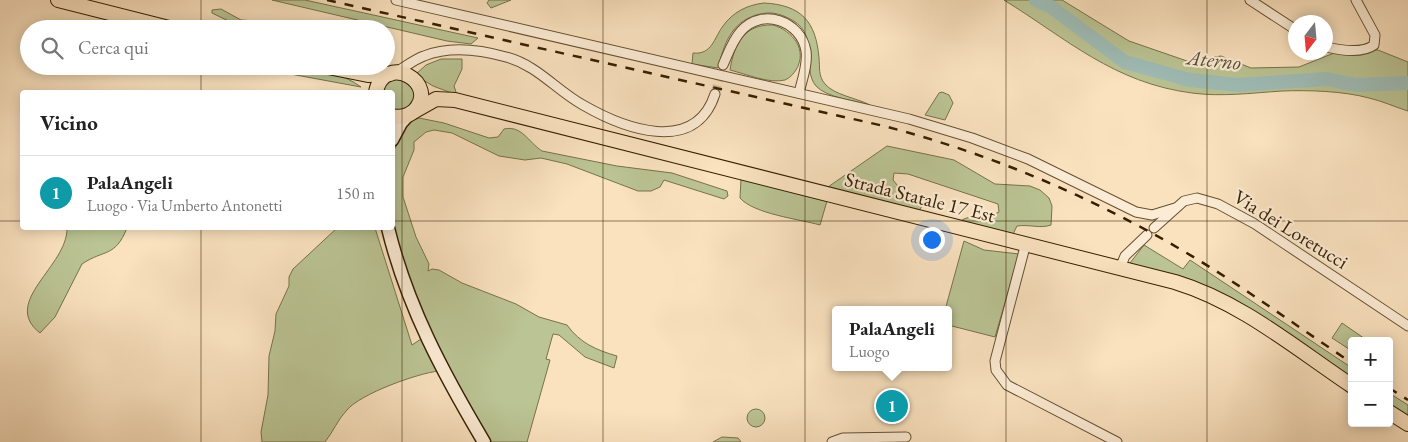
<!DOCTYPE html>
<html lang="it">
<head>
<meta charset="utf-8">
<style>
	body { margin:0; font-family:"EB Garamond",serif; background:#f2f2f2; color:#222 }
	.controls { position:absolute; right:15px; bottom:15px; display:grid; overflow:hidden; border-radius:5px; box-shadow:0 2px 12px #0003 }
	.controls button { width:45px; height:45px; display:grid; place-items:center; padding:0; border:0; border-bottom:1px solid #e0e0e0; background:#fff; color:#222; font:25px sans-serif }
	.compass { position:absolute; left:1288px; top:15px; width:45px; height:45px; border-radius:50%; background:#fff; box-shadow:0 2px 12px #0003; rotate:196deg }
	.you { position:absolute; left:931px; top:239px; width:18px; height:18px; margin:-12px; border:4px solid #fff; border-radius:50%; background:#1a73e8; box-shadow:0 0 0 8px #1a73e833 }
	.badge { display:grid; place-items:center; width:32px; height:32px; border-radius:50%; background:#8f2418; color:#fff; font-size:16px; font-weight:700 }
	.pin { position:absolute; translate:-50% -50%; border:2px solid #fff; box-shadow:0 1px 5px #0006 }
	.popup { position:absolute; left:832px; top:306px; width:120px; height:65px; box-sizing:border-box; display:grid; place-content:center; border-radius:5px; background:#fff; filter:drop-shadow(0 1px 4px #0005); font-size:16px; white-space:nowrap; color:#767676 }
	.popup b { font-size:19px; color:#222 }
	.popup::after { content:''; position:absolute; left:50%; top:100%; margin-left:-10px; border:10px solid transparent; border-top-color:#fff }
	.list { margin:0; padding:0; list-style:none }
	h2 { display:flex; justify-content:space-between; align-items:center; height:65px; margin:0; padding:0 20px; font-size:21px }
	h2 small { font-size:16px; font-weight:400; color:#767676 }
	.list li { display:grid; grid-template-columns:32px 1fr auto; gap:15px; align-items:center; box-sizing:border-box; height:75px; padding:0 20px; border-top:1px solid #e0e0e0 }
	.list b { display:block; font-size:19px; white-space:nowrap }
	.list p { margin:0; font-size:16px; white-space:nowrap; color:#767676 }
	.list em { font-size:16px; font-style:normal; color:#767676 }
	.icon { flex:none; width:28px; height:28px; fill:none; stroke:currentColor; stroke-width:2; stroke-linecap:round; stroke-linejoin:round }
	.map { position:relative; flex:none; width:1408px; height:442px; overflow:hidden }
	.search { position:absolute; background:#fff; box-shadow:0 2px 12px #0003; left:20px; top:20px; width:375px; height:55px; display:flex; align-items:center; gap:12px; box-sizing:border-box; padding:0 18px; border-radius:28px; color:#767676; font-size:19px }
	.panel { position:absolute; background:#fff; box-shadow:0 2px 12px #0003; left:20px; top:90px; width:375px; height:140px; border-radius:5px }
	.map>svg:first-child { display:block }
	.green { fill:#bbc494; stroke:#78724a }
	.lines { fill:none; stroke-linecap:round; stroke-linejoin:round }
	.river { stroke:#9fbdb7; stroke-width:14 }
	.street-tunnel { stroke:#d3bb99; stroke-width:9; stroke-dasharray:9 4.5; stroke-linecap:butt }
	.street-casing { stroke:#665030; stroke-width:11 }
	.secondary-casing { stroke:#351f00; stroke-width:15 }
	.primary-casing { stroke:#351f00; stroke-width:16 }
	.street { stroke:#fcecd5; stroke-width:9 }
	.secondary { stroke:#fcecd5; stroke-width:12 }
	.primary { stroke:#fae2bf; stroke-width:14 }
	.rail { stroke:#351f00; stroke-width:2.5; stroke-dasharray:9 9; stroke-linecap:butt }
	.grid { fill:none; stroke:#351f00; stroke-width:1; stroke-opacity:0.55 }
	.labels { text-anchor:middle; stroke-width:4.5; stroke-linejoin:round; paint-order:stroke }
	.street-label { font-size:20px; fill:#351f00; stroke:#fcecd5 }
	.water-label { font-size:21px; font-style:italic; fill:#554e37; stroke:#fcecd5 }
</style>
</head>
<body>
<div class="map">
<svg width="1408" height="442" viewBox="0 0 1408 442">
	<rect width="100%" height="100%" fill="#fae2bf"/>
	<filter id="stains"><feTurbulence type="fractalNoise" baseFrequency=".004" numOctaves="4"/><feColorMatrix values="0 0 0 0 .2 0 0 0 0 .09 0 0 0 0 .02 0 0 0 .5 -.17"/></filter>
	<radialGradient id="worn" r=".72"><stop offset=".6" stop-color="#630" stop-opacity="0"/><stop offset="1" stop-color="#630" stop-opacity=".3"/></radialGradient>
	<g class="green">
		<path d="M 272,0 L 305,0 L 478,38 L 471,44 L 447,41 Z"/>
		<path d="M 489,0 L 511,0 L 491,8 L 487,3 Z"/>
		<path d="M 1004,0 L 1062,0 L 1129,41 L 1187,61 L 1221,56 L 1251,68 L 1299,67 L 1339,51 L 1378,50 L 1408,62 L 1408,111 C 1395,107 1382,101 1369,98 C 1343,91 1309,90 1282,91 C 1251,93 1222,97 1192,93 C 1114,83 1067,39 1004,0 Z"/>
		<path d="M 764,3 C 801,5 816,21 819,58 C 820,67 818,76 825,84 C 834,95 857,98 870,105 C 854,100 827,98 816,86 C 800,67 823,32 786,17 C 775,12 767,12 756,15 C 731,23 724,44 718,68 L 692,64 L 693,53 C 712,55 714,38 723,26 C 733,12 747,5 764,3 Z"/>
		<path d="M 221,9 L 241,20 L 255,21 L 261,28 L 245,29 L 212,13 L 212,10 Z"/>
		<path d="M 773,25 C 793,31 808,50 796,70 C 793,74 790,78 785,80 C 769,84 746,74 730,70 C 734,44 744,24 773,25 Z"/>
		<path d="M 441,59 L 462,59 L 462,69 L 454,86 L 457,95 L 433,86 L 415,75 L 426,65 Z"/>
		<path d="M 247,66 C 285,66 328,63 361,87 Z"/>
		<path d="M 390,79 L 408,80 L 416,95 L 406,110 L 393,111 L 392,92 L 380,92 Z"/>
		<path d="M 942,92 L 949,95 L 953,103 L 945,120 L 925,115 L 939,93 Z"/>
		<path d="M 419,118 L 444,123 L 489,138 L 498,137 L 504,129 C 522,125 528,142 542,151 L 617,166 L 672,173 L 727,191 L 728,196 L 724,199 L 664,180 L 660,187 L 651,191 L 638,191 L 567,164 L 541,158 L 525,160 L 499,156 L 452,133 L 434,130 L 426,132 L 414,142 L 414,150 L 403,177 L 403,197 L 416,237 L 429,264 L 428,271 L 432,269 L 439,270 L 462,283 L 516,304 L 539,317 L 567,325 C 580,343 596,350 617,356 L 614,368 L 585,357 L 559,335 L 553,334 L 546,359 L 550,360 L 527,442 L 488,442 L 426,328 L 392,228 L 393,152 L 408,123 Z"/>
		<path d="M 887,146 L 954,160 L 995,184 L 1030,186 L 1040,190 L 1049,198 L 1052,206 L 1051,225 C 1040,229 1029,224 1017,226 L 1013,234 L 959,222 C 972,212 986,220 999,212 L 998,204 L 908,174 L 894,173 L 893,180 L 903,192 L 923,204 L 919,211 L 828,187 Z"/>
		<path d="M 741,179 L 827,201 L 820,225 C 799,219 754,214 740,198 Z"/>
		<path d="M 67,228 L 127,228 C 115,258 104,249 82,264 L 55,317 L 40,333 C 0,302 68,266 67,228 Z"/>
		<path d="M 337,228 L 375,228 L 412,345 L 424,337 L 439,371 C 418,373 360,394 347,410 C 338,419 333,432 325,442 L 262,442 L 261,432 L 268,395 L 269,356 L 275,331 L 276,314 L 289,286 L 289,277 L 293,269 Z"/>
		<path d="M 964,241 L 984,250 L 1019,254 L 995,337 L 948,325 L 948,310 L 945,310 Z"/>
		<path d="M 1144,245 L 1183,269 L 1190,260 L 1352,368 L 1352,378 L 1275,331 L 1135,269 L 1130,263 Z"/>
		<path d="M 1342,323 L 1368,341 L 1352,341 L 1352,351 L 1332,338 Z"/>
		<path d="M 1389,393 L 1408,405 L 1408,421 L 1389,405 Z"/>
		<circle cx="756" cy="418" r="9"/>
		<path d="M 722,437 L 738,438 L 741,442 L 713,442 Z"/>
	</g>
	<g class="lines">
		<path class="river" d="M 1036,0 L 1051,7 L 1125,62 L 1190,80 L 1238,85 L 1327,79 L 1356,85 L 1408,83"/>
		<path class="street-tunnel" d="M 715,94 L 723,65"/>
		<g class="street-casing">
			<g id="street">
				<path d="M 396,0 L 909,119 L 972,138 L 1028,159 L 1136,212 L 1152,215 L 1175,208"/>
				<path d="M 1250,0 L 1296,30"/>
				<path d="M 1326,47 C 1339,50 1362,54 1374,45 L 1375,35 L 1356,0"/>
				<path d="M 723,65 C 728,54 732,41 741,31 C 762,7 801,21 806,51 C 808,64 802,80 799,93"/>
				<path d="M 394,73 C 404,68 413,60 424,56 C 449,46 481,50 506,57 C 537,65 556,90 583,105 C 623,128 695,156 715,94"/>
				<path d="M 1154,228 L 1184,201 L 1197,198 L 1218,204 L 1255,224 L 1408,326"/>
				<path d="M 1026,243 L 995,361 L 996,370 L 1007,385 L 1117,442"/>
				<path d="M 1120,268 L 1125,256 L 1147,235"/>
				<path d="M 832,442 L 843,438 L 906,437"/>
			</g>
		</g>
		<g class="secondary-casing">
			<g id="secondary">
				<path d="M 392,140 L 401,123 L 409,114"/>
				<path d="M 388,228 C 407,306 443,373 484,442"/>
			</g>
		</g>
		<g class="primary-casing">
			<g id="primary">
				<path d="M 58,0 L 173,29"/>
				<path d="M 323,66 L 368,75 L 390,74"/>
				<path d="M 376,92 C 384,51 441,83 414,111 C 408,116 400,118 392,116"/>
				<path d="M 413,112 L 436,99 L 455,100 L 1175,282 C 1241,302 1295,348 1352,386"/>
				<path d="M 1389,412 L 1408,424"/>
			</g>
		</g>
		<use href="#street" class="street"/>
		<use href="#secondary" class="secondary"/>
		<use href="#primary" class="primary"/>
		<g class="rail">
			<path d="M 327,0 L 884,126 C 995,155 1102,201 1200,261 C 1252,293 1301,329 1352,363"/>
			<path d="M 1389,388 L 1408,400"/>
		</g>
	</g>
	<path class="grid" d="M 201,0 L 201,29M 402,0 L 402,442M 603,0 L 603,442M 805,0 L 805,442M 1006,0 L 1006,442M 1207,0 L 1207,442M 201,66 L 201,92M 0,221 L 22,221M 392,221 L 1408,221M 201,228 L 201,442"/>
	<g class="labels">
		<g class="street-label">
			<text transform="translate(920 197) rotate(14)" y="7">Strada Statale 17 Est</text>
			<text transform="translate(1291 229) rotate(32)" y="7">Via dei Loretucci</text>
		</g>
		<g class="water-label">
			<text transform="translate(1214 60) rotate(6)" y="7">Aterno</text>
		</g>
	</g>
	<rect width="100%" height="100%" filter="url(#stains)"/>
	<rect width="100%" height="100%" fill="url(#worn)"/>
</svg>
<div class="controls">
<button>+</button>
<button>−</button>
</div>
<svg class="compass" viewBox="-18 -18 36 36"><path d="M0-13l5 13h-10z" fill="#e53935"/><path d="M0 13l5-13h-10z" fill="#767676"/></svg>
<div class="you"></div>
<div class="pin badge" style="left:892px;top:406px;background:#0f9aa8">1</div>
<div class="popup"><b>PalaAngeli</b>Luogo</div>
<div class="search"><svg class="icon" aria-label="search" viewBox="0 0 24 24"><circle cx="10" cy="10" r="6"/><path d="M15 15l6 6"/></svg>Cerca qui</div>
<section class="panel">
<h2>Vicino<small></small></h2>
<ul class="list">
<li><span class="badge" style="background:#0f9aa8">1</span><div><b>PalaAngeli</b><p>Luogo · Via Umberto Antonetti</p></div><em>150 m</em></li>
</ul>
</section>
</div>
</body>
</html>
